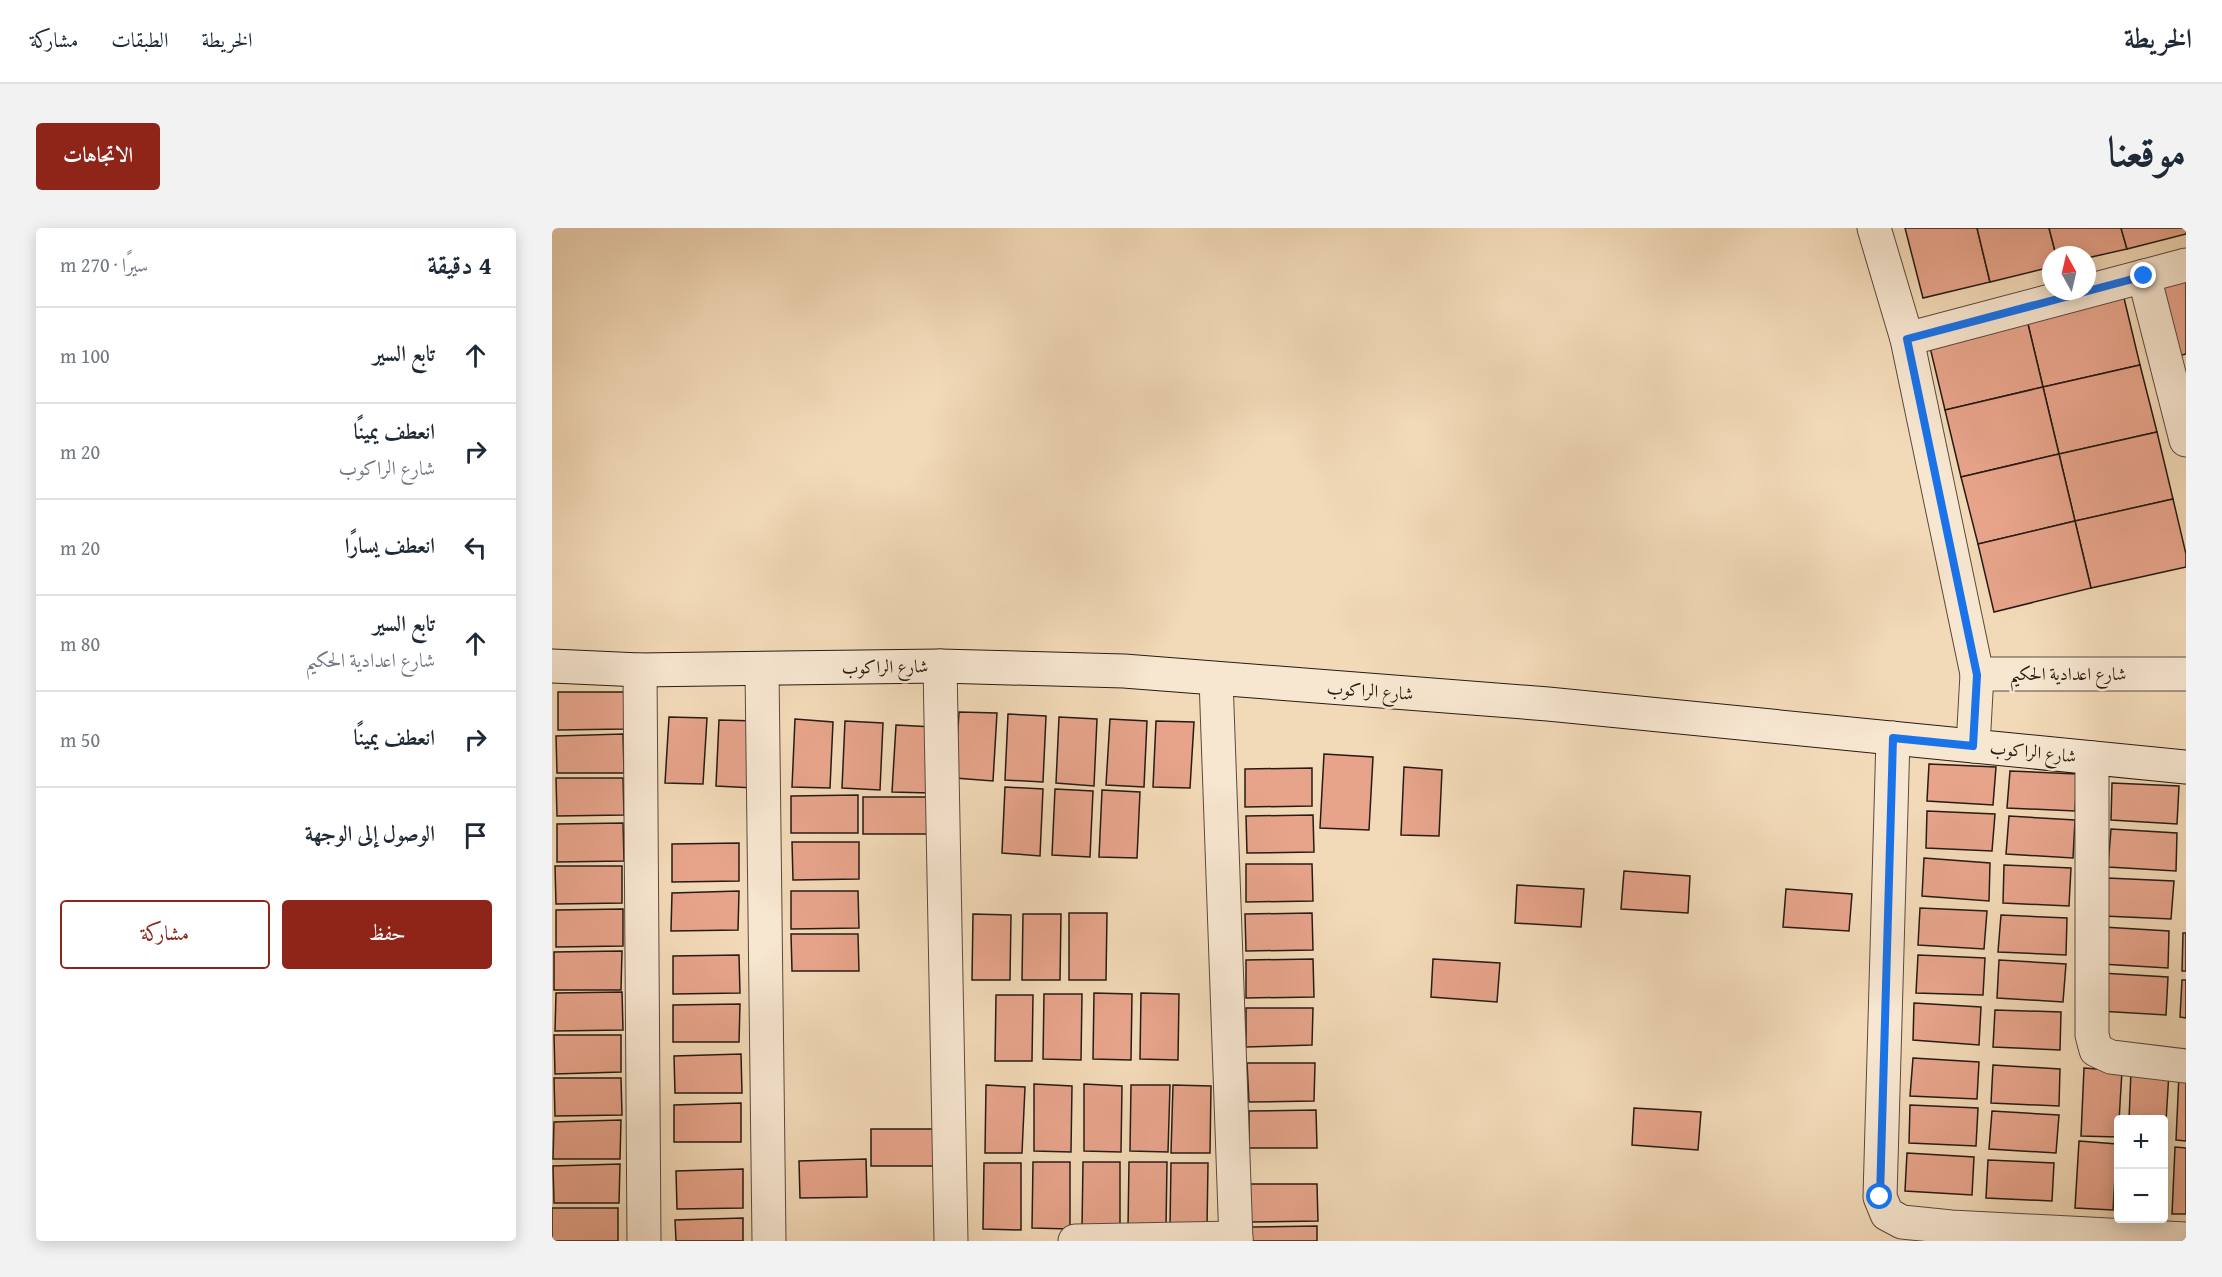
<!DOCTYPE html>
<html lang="ar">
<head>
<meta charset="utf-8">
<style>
	body { margin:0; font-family:"Gentium Book Plus",Amiri,serif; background:#f2f2f3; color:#1f2937; direction:rtl }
	.controls { position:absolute; right:18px; bottom:18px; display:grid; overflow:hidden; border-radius:6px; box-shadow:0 3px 15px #0003 }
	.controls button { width:54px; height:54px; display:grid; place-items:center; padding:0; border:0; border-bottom:2px solid #e0e1e3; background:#fff; color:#1f2937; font:30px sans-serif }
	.compass { position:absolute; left:1490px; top:18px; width:54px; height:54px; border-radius:50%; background:#fff; box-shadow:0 3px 15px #0003; rotate:352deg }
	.stop { position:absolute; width:18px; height:18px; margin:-14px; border:4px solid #1a73e8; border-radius:50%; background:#fff }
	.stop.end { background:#1a73e8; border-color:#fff; box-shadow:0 2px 6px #0008 }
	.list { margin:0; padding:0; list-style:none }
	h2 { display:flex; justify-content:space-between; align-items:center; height:78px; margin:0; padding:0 24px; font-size:26px }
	h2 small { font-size:20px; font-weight:400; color:#747a83 }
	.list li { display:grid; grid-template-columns:39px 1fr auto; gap:18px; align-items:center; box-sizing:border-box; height:96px; padding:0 24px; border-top:2px solid #e0e1e3 }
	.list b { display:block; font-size:22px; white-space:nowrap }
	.list p { margin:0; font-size:20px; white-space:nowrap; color:#747a83 }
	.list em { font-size:20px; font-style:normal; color:#747a83 }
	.actions { display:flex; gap:12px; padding:18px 24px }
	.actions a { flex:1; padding:14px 0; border:2px solid #8f2418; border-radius:6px; text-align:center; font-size:21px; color:#8f2418 }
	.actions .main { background:#8f2418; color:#fff }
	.icon { flex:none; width:33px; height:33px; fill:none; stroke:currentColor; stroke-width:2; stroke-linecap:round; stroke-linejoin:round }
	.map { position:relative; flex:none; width:1634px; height:1013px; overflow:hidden; direction:ltr; border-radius:6px }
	header { display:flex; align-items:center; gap:36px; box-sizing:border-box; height:84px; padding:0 30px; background:#fff; border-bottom:2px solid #e0e1e3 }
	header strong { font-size:28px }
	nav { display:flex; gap:33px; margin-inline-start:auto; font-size:21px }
	.intro { display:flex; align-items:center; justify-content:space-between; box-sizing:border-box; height:144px; padding:0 36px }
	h1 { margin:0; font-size:42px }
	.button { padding:15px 27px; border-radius:6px; background:#8f2418; color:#fff; font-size:21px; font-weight:700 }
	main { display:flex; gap:36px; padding:0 36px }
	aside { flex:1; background:#fff; border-radius:6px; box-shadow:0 3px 15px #0003 }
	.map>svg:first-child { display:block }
	.building { fill:#e7a48b; stroke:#271b14; stroke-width:1.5 }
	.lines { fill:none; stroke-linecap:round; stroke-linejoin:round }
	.street-casing { stroke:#5a4a3d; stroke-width:35 }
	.secondary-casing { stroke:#271b14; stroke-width:35 }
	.street { stroke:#f7e6d0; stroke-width:33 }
	.secondary { stroke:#f7e6d0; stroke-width:33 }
	.route { stroke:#1a73e8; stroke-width:8 }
	.labels { text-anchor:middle; stroke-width:5; stroke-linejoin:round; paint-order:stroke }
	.street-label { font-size:18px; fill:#271b14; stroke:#f7e6d0 }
</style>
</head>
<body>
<header>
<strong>الخريطة</strong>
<nav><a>الخريطة</a><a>الطبقات</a><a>مشاركة</a></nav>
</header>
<div class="intro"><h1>موقعنا</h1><a class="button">الاتجاهات</a></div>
<main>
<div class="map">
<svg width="1634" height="1013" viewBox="0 0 1634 1013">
	<rect width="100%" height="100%" fill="#f2d9b7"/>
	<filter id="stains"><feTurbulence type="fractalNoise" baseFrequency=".00333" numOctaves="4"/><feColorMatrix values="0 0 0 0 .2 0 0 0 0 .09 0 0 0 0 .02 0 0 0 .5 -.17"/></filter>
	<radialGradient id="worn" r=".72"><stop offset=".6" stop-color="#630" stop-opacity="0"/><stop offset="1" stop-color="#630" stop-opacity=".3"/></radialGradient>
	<g class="building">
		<path d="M 1353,0 L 1425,0 L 1438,54 L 1371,70 Z"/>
		<path d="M 1425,0 L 1497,0 L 1504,27 L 1499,27 L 1499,39 L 1438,54 Z"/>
		<path d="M 1497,0 L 1569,0 L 1575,21 L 1535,30 L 1535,27 L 1504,27 Z"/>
		<path d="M 1569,0 L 1634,0 L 1634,6 L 1575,21 Z"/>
		<path d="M 1634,53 L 1634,126 L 1622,129 L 1604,61 Z"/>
		<path d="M 1572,70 L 1588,137 L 1491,159 L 1475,92 Z"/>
		<path d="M 1475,92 L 1491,159 L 1393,182 L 1377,115 Z"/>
		<path d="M 1588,137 L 1605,204 L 1507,226 L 1491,159 Z"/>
		<path d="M 1491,159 L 1507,226 L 1409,249 L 1393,182 Z"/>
		<path d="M 1605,204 L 1621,271 L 1523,293 L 1507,226 Z"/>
		<path d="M 1507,226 L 1523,293 L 1426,316 L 1409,249 Z"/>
		<path d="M 1621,271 L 1634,326 L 1634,339 L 1539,360 L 1523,293 Z"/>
		<path d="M 1523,293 L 1539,360 L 1442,384 L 1426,316 Z"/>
		<path d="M 6,464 L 73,464 L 73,501 L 6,502 Z"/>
		<path d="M 407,484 L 445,485 L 441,553 L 403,550 Z"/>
		<path d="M 456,486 L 494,488 L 491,554 L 453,552 Z"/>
		<path d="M 117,489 L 155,490 L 151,556 L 113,555 Z"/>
		<path d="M 507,489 L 545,491 L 542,558 L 504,555 Z"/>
		<path d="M 243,491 L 281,494 L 278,560 L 240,559 Z"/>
		<path d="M 558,491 L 595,493 L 592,559 L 554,557 Z"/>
		<path d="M 167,492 L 205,493 L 202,560 L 164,558 Z"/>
		<path d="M 293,493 L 331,495 L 328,562 L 290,560 Z"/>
		<path d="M 604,493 L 642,494 L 638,560 L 601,559 Z"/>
		<path d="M 344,497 L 382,499 L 378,565 L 340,564 Z"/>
		<path d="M 71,506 L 72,545 L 5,545 L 4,508 Z"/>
		<path d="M 772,526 L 821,529 L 817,602 L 768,600 Z"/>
		<path d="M 1377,536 L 1444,539 L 1441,577 L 1375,573 Z"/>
		<path d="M 852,539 L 890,542 L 887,608 L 849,607 Z"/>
		<path d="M 760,540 L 760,578 L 693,579 L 693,541 Z"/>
		<path d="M 1458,543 L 1525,546 L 1523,583 L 1455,580 Z"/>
		<path d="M 4,550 L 71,550 L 72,587 L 5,588 Z"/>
		<path d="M 1560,555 L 1627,558 L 1625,596 L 1559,592 Z"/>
		<path d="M 453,559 L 491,561 L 488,628 L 450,625 Z"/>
		<path d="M 503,561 L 541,563 L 538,629 L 500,627 Z"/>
		<path d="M 550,562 L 588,564 L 585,630 L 547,629 Z"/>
		<path d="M 306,567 L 306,605 L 239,605 L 239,568 Z"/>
		<path d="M 311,569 L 377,569 L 378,606 L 311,606 Z"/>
		<path d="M 1375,583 L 1443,586 L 1440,623 L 1374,620 Z"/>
		<path d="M 761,587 L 762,624 L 695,625 L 694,588 Z"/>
		<path d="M 1457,588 L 1523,592 L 1521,630 L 1454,626 Z"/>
		<path d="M 71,595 L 72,633 L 5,634 L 5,596 Z"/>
		<path d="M 1559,601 L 1625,605 L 1624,643 L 1556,639 Z"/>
		<path d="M 240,614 L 307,614 L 307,651 L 241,652 Z"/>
		<path d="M 187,615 L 187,653 L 120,654 L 120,616 Z"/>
		<path d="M 1372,630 L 1438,635 L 1437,673 L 1370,668 Z"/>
		<path d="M 694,636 L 760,636 L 761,673 L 694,674 Z"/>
		<path d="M 1452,637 L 1519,640 L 1517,678 L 1451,675 Z"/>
		<path d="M 3,638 L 70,638 L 70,675 L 4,676 Z"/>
		<path d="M 1072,643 L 1138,648 L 1136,685 L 1069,681 Z"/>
		<path d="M 1555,650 L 1622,653 L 1619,691 L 1552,688 Z"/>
		<path d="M 965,657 L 1032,661 L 1029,699 L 963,695 Z"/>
		<path d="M 1234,661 L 1300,666 L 1297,703 L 1231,699 Z"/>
		<path d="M 187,663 L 186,702 L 119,703 L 120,665 Z"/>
		<path d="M 239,663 L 306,663 L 307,700 L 239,701 Z"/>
		<path d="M 1368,680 L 1435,683 L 1432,721 L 1366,717 Z"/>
		<path d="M 71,681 L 71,718 L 4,719 L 4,682 Z"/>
		<path d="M 517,685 L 555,685 L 554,752 L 517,752 Z"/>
		<path d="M 760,685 L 761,722 L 694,723 L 693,686 Z"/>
		<path d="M 421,686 L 459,687 L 458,752 L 420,752 Z"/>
		<path d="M 471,686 L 509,686 L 508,752 L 470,752 Z"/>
		<path d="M 1449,687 L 1515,690 L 1514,727 L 1446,724 Z"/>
		<path d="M 1551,699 L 1617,703 L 1616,740 L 1549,736 Z"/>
		<path d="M 1631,705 L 1634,705 L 1634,743 L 1630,743 Z"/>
		<path d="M 239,706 L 306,706 L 307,743 L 240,743 Z"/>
		<path d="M 70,723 L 69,762 L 2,762 L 2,724 Z"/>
		<path d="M 187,727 L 188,765 L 121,766 L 121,728 Z"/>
		<path d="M 1366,727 L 1433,730 L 1431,767 L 1364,765 Z"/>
		<path d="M 761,731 L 762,769 L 694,770 L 694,732 Z"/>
		<path d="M 881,731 L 948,735 L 945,774 L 879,769 Z"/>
		<path d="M 1447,732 L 1514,736 L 1511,774 L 1445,770 Z"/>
		<path d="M 1549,745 L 1616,749 L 1614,787 L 1547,783 Z"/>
		<path d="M 1630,752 L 1634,752 L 1634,790 L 1628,789 Z"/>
		<path d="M 70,764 L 71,802 L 3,803 L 4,765 Z"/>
		<path d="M 542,765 L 580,766 L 579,832 L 541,831 Z"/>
		<path d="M 589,765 L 627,766 L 626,832 L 588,831 Z"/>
		<path d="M 492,766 L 530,766 L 529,832 L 491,831 Z"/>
		<path d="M 444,767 L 481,767 L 480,833 L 443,833 Z"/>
		<path d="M 1362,775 L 1429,779 L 1427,817 L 1361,812 Z"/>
		<path d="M 188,776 L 187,814 L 121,814 L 121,777 Z"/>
		<path d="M 694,780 L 761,780 L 760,817 L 694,819 Z"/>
		<path d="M 1443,782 L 1509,784 L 1508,822 L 1441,819 Z"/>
		<path d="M 2,807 L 69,807 L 69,844 L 3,846 Z"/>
		<path d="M 189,826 L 190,865 L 123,865 L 122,828 Z"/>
		<path d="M 1361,830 L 1427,834 L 1425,871 L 1358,868 Z"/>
		<path d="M 695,835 L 763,835 L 762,873 L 697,874 Z"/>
		<path d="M 1441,837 L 1508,841 L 1507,878 L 1439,875 Z"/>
		<path d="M 1532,840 L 1570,843 L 1566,909 L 1529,908 Z"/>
		<path d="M 1579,843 L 1617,844 L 1613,910 L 1612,892 L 1577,892 Z"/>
		<path d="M 1627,846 L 1634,847 L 1634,913 L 1624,912 Z"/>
		<path d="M 2,850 L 69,850 L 70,887 L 3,888 Z"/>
		<path d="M 482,856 L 520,858 L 519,924 L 482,923 Z"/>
		<path d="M 532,856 L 570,858 L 569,924 L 532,923 Z"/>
		<path d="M 434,857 L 473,859 L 470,925 L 433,925 Z"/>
		<path d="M 579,857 L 618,857 L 616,924 L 578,923 Z"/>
		<path d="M 621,857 L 659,858 L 658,925 L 619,925 Z"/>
		<path d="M 189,875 L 189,914 L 122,914 L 122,877 Z"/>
		<path d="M 1358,877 L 1426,880 L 1424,918 L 1357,915 Z"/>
		<path d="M 1082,880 L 1149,884 L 1146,922 L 1080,917 Z"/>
		<path d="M 764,882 L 765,920 L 697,920 L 697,883 Z"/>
		<path d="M 1440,883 L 1507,887 L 1504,925 L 1437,921 Z"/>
		<path d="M 69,892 L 68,931 L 1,931 L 2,894 Z"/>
		<path d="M 319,901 L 386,901 L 387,938 L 319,938 Z"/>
		<path d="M 1527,913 L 1565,916 L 1561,982 L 1523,980 Z"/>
		<path d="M 1623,919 L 1634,920 L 1634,986 L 1620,986 Z"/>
		<path d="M 1355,925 L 1422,929 L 1420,967 L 1353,963 Z"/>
		<path d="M 314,931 L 315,969 L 248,970 L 247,933 Z"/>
		<path d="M 1436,932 L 1502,935 L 1500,973 L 1434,970 Z"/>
		<path d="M 481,934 L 518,934 L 518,1001 L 480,1000 Z"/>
		<path d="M 531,934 L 568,934 L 568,1001 L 530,1001 Z"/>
		<path d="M 577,934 L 615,934 L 614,1000 L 576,1000 Z"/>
		<path d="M 432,935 L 469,935 L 469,1002 L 431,1001 Z"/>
		<path d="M 619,935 L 656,935 L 655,1001 L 618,1000 Z"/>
		<path d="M 68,936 L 67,975 L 2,975 L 1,938 Z"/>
		<path d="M 191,941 L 191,980 L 125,981 L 124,943 Z"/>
		<path d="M 698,956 L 765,956 L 766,993 L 699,994 Z"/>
		<rect x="0" y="980" width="66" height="33"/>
		<path d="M 191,990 L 191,1013 L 124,1013 L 123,992 Z"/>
		<path d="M 765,998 L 765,1013 L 699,1013 L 699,999 Z"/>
	</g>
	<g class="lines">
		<g class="street-casing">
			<g id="street">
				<path d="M 1322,0 L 1355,111 L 1425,446 L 1634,446"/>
				<path d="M 1592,48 L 1634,212"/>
				<path d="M 1355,111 L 1634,37"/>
				<path d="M 388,438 L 399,1013"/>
				<path d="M 210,441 L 217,1013"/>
				<path d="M 88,442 L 92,1013"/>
				<path d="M 664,451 L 684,1013"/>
				<path d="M 1341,510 L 1328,969 L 1335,986 L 1350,994 L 1399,999 L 1634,1011"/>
				<path d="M 1421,518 L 1425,446"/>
				<path d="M 1540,530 L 1540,807 L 1544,822 L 1559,829 L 1634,838"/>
				<path d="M 523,1013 L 684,1010"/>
			</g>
		</g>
		<g class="secondary-casing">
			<path id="secondary" d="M 0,438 L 88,442 L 388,438 L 572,443 L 996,476 L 1634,539"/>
		</g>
		<use href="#street" class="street"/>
		<use href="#secondary" class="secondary"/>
	</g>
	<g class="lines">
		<path class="route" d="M 1328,969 L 1341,510 L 1421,518 L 1425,447 L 1355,111 L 1592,48"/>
	</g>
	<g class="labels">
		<g class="street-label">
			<text transform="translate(333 439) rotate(-1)" y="6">شارع الراكوب</text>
			<text x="1516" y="452">شارع اعدادية الحكيم</text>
			<text transform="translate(818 463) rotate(4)" y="6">شارع الراكوب</text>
			<text transform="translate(1481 524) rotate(6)" y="6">شارع الراكوب</text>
		</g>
	</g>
	<rect width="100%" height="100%" filter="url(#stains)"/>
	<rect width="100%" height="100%" fill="url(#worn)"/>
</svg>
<div class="controls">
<button>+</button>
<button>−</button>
</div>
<svg class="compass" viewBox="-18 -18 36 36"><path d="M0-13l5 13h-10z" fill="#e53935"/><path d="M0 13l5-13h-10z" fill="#747a83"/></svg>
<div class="stop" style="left:1328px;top:969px"></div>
<div class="stop end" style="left:1592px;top:48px"></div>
</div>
<aside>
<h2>4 دقيقة<small>سيرًا · 270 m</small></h2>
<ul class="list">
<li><svg class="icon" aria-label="ahead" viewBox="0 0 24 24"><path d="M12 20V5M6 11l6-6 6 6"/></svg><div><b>تابع السير</b></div><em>100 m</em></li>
<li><svg class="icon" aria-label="right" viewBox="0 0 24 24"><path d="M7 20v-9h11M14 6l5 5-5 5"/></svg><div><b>انعطف يمينًا</b><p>شارع الراكوب</p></div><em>20 m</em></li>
<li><svg class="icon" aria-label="left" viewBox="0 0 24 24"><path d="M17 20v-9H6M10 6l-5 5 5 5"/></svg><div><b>انعطف يسارًا</b></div><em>20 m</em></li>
<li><svg class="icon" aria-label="ahead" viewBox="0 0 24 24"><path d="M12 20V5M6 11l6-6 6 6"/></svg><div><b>تابع السير</b><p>شارع اعدادية الحكيم</p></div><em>80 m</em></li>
<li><svg class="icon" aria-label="right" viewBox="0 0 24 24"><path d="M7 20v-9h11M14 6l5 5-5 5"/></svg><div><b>انعطف يمينًا</b></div><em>50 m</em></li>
<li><svg class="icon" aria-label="arrive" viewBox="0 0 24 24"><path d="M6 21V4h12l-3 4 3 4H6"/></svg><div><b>الوصول إلى الوجهة</b></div></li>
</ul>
<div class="actions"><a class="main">حفظ</a><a>مشاركة</a></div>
</aside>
</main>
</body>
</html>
